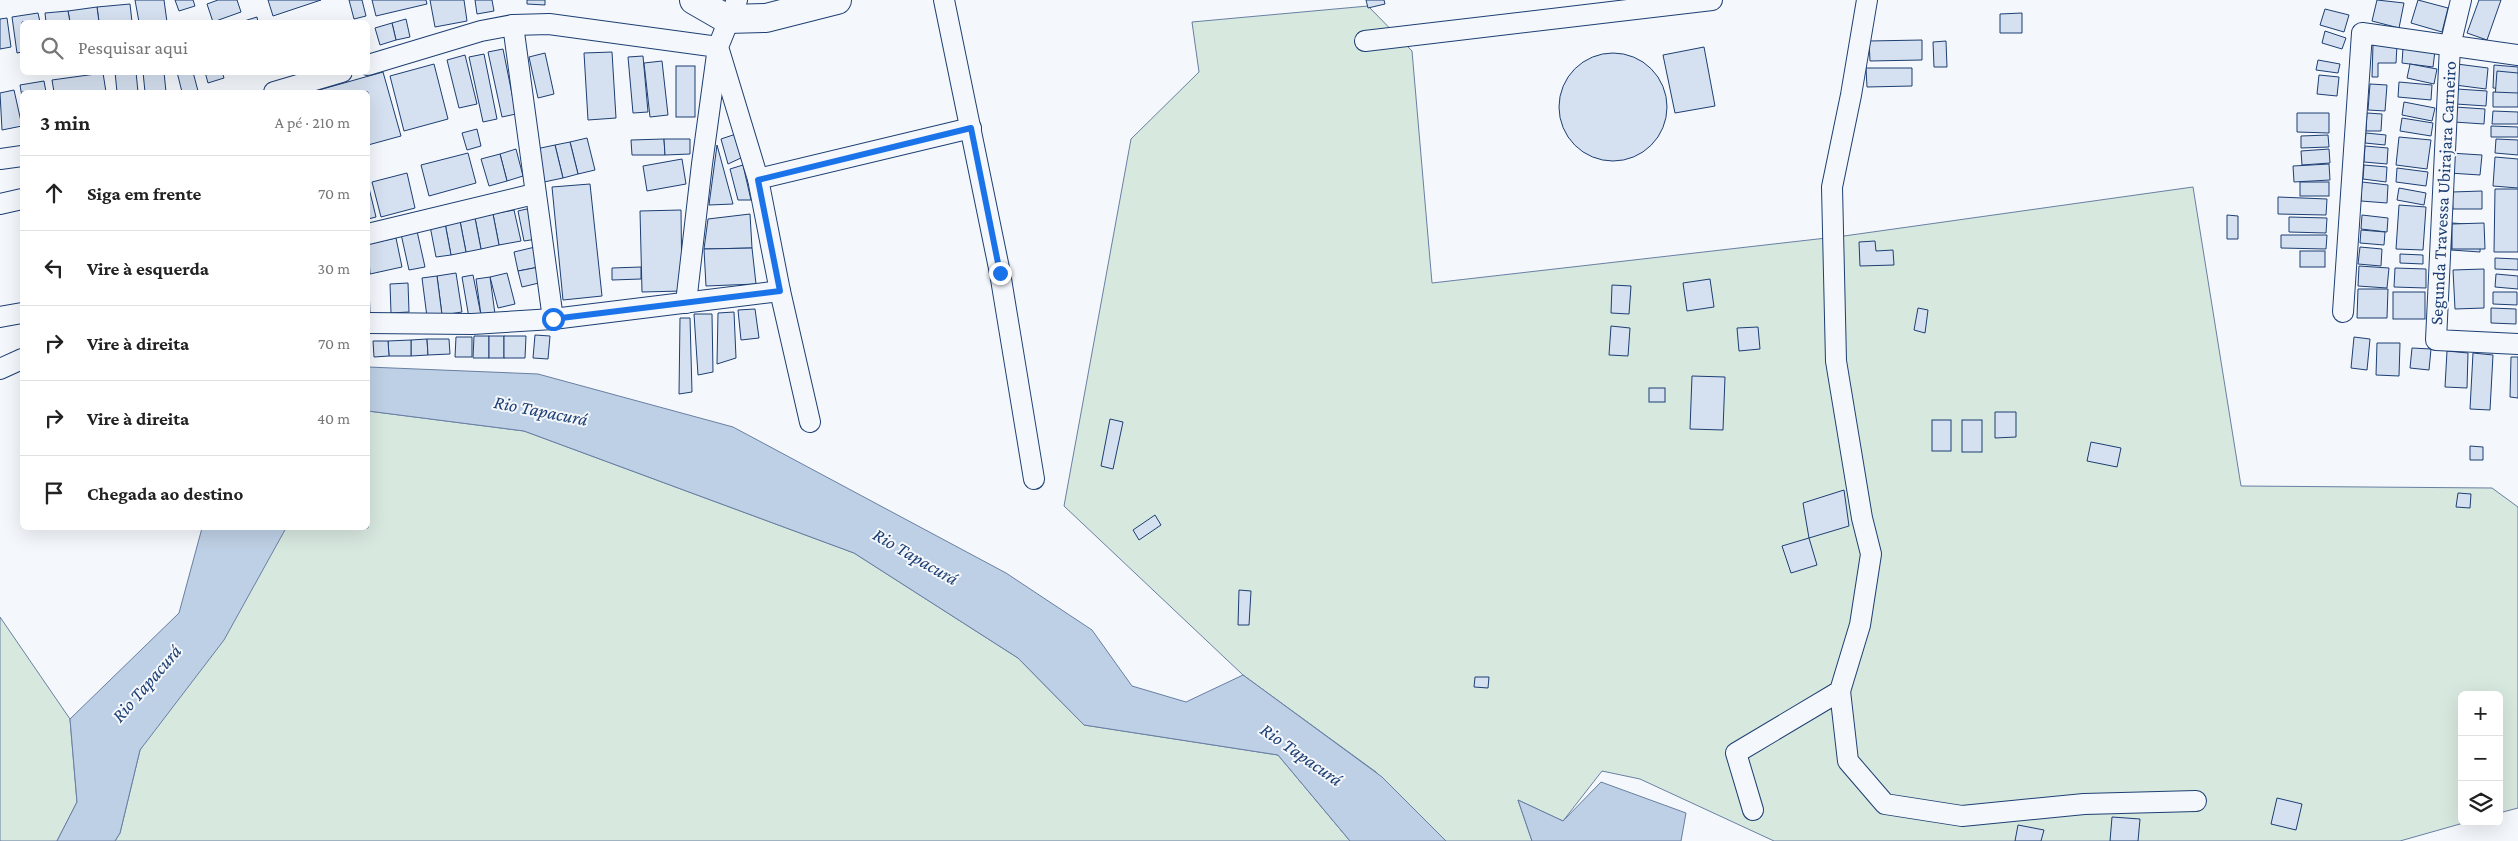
<!DOCTYPE html>
<html lang="pt">
<head>
<meta charset="utf-8">
<style>
	body { margin:0; font-family:"Crimson Pro",serif; background:#f2f2f2; color:#222 }
	.controls { position:absolute; right:15px; bottom:15px; display:grid; overflow:hidden; border-radius:8px; box-shadow:0 5px 20px #0002 }
	.controls button { width:45px; height:45px; display:grid; place-items:center; padding:0; border:0; border-bottom:1px solid #e0e0e0; background:#fff; color:#222; font:25px sans-serif }
	.stop { position:absolute; width:15px; height:15px; margin:-11px; border:4px solid #1a73e8; border-radius:50%; background:#fff }
	.stop.end { background:#1a73e8; border-color:#fff; box-shadow:0 1px 5px #0008 }
	.list { margin:0; padding:0; list-style:none }
	h2 { display:flex; justify-content:space-between; align-items:center; height:65px; margin:0; padding:0 20px; font-size:21px }
	h2 small { font-size:16px; font-weight:400; color:#767676 }
	.list li { display:grid; grid-template-columns:32px 1fr auto; gap:15px; align-items:center; box-sizing:border-box; height:75px; padding:0 20px; border-top:1px solid #e0e0e0 }
	.list b { display:block; font-size:19px; white-space:nowrap }
	.list em { font-size:16px; font-style:normal; color:#767676 }
	.icon { flex:none; width:28px; height:28px; fill:none; stroke:currentColor; stroke-width:2; stroke-linecap:round; stroke-linejoin:round }
	.map { position:relative; flex:none; width:2518px; height:841px; overflow:hidden }
	.search { position:absolute; background:#fff; box-shadow:0 5px 20px #0002; left:20px; top:20px; width:350px; height:55px; display:flex; align-items:center; gap:12px; box-sizing:border-box; padding:0 18px; border-radius:8px; color:#767676; font-size:19px }
	.panel { position:absolute; background:#fff; box-shadow:0 5px 20px #0002; left:20px; top:90px; width:350px; height:440px; border-radius:8px }
	.map>svg:first-child { display:block }
	.green { fill:#d7e8df; stroke:#687fa3 }
	.water { fill:#bed0e5; stroke:#687fa3 }
	.building { fill:#d5e0f0; stroke:#1d3f73 }
	.lines { fill:none; stroke-linecap:round; stroke-linejoin:round }
	.street-casing { stroke:#1d3f73; stroke-width:22 }
	.secondary-casing { stroke:#1d3f73; stroke-width:30 }
	.street { stroke:#f4f7fb; stroke-width:20 }
	.secondary { stroke:#f4f7fb; stroke-width:28 }
	.route { stroke:#1a73e8; stroke-width:6 }
	.labels { text-anchor:middle; stroke-width:4; stroke-linejoin:round; paint-order:stroke }
	.street-label { font-size:18px; fill:#1d3f73; stroke:#f4f7fb }
	.water-label { font-size:19px; font-style:italic; fill:#1d3f73; stroke:#f4f7fb }
</style>
</head>
<body>
<div class="map">
<svg width="2518" height="841" viewBox="0 0 2518 841">
	<rect width="100%" height="100%" fill="#f4f7fb"/>
	<g class="green">
		<path d="M 1368,6 L 1412,51 L 1432,283 L 1844,236 L 2193,187 L 2241,486 L 2492,488 L 2518,507 L 2518,808 L 2499,813 L 2499,695 L 2462,695 L 2462,822 L 2467,822 L 2400,841 L 1774,841 L 1640,779 L 1602,771 L 1563,821 L 1518,800 L 1532,841 L 1440,841 L 1376,772 L 1243,675 L 1064,506 L 1131,139 L 1199,72 L 1192,22 Z"/>
		<path d="M 368,411 L 524,431 L 854,553 L 1018,658 L 1084,725 L 1278,755 L 1350,841 L 115,841 L 120,833 L 140,750 L 278,528 L 368,528 Z"/>
		<path d="M 0,617 L 70,719 L 77,802 L 57,841 L 0,841 Z"/>
	</g>
	<g class="water">
		<path d="M 368,367 L 538,374 L 733,427 L 1006,573 L 1092,630 L 1132,686 L 1186,702 L 1243,675 L 1382,777 L 1446,841 L 1350,841 L 1278,755 L 1084,725 L 1018,658 L 854,553 L 524,431 L 368,411 Z"/>
		<path d="M 202,528 L 286,528 L 224,640 L 140,750 L 120,833 L 115,841 L 57,841 L 77,802 L 70,719 L 179,613 Z"/>
		<path d="M 1601,782 L 1686,813 L 1681,841 L 1532,841 L 1518,800 L 1563,821 Z"/>
	</g>
	<g class="building">
		<path d="M 135,0 L 164,0 L 167,22 L 139,22 Z"/>
		<path d="M 175,0 L 193,0 L 195,6 L 179,11 Z"/>
		<path d="M 218,0 L 237,0 L 241,12 L 213,22 L 207,4 Z"/>
		<path d="M 268,0 L 321,0 L 273,16 Z"/>
		<path d="M 349,0 L 362,0 L 366,16 L 354,19 Z"/>
		<path d="M 372,0 L 426,0 L 427,4 L 376,16 Z"/>
		<path d="M 430,0 L 464,0 L 467,21 L 435,27 Z"/>
		<path d="M 475,0 L 492,0 L 494,11 L 477,14 Z"/>
		<path d="M 527,0 L 545,0 L 545,5 L 527,4 Z"/>
		<path d="M 1366,0 L 1384,0 L 1385,4 L 1368,8 Z"/>
		<path d="M 2377,0 L 2404,3 L 2399,28 L 2372,21 Z"/>
		<path d="M 2418,0 L 2448,8 L 2442,32 L 2411,23 Z"/>
		<path d="M 2479,0 L 2501,0 L 2487,40 L 2467,33 Z"/>
		<path d="M 130,4 L 132,22 L 99,22 L 97,7 Z"/>
		<path d="M 97,7 L 99,22 L 70,22 L 68,11 Z"/>
		<path d="M 2325,9 L 2349,15 L 2344,32 L 2320,25 Z"/>
		<path d="M 68,11 L 70,22 L 46,22 L 45,13 Z"/>
		<path d="M 38,13 L 40,22 L 22,22 L 22,52 L 17,53 L 12,17 Z"/>
		<path d="M 2022,13 L 2022,33 L 2000,33 L 2000,14 Z"/>
		<path d="M 257,17 L 258,22 L 244,22 L 244,21 Z"/>
		<path d="M 7,18 L 11,47 L 0,49 L 0,19 Z"/>
		<path d="M 406,19 L 410,37 L 396,40 L 392,23 Z"/>
		<path d="M 392,23 L 396,40 L 380,45 L 375,28 Z"/>
		<path d="M 2325,31 L 2346,38 L 2342,49 L 2322,43 Z"/>
		<path d="M 1922,40 L 1922,60 L 1870,61 L 1869,41 Z"/>
		<path d="M 1946,41 L 1947,67 L 1934,67 L 1933,42 Z"/>
		<path d="M 2373,44 L 2397,45 L 2396,63 L 2378,63 L 2378,77 L 2372,77 Z"/>
		<path d="M 1704,47 L 1715,106 L 1675,113 L 1663,55 Z"/>
		<path d="M 2403,48 L 2435,51 L 2433,67 L 2402,63 Z"/>
		<path d="M 503,49 L 516,114 L 502,117 L 488,52 Z"/>
		<path d="M 612,52 L 616,118 L 588,120 L 584,53 Z"/>
		<path d="M 545,53 L 554,94 L 538,98 L 529,57 Z"/>
		<circle cx="1613" cy="107" r="54"/>
		<path d="M 484,54 L 497,119 L 483,122 L 469,57 Z"/>
		<path d="M 465,55 L 477,104 L 459,108 L 447,60 Z"/>
		<path d="M 643,56 L 648,112 L 633,113 L 628,57 Z"/>
		<path d="M 2318,60 L 2340,64 L 2338,73 L 2316,70 Z"/>
		<path d="M 662,61 L 668,115 L 650,117 L 644,63 Z"/>
		<path d="M 434,64 L 448,119 L 404,131 L 390,76 Z"/>
		<path d="M 2410,64 L 2437,69 L 2434,84 L 2407,78 Z"/>
		<path d="M 2457,64 L 2488,68 L 2486,89 L 2455,85 Z"/>
		<path d="M 2494,65 L 2518,67 L 2518,90 L 2493,88 Z"/>
		<rect x="676" y="66" width="19" height="51"/>
		<path d="M 1866,68 L 1912,68 L 1912,86 L 1867,87 Z"/>
		<path d="M 2497,71 L 2518,73 L 2518,100 L 2495,98 Z"/>
		<path d="M 115,72 L 136,72 L 138,92 L 117,92 Z"/>
		<path d="M 143,72 L 164,72 L 166,92 L 145,92 Z"/>
		<path d="M 177,72 L 193,72 L 198,91 L 182,92 Z"/>
		<path d="M 205,72 L 222,72 L 224,78 L 208,83 Z"/>
		<path d="M 383,72 L 401,136 L 368,145 L 368,92 L 320,92 L 319,90 Z"/>
		<path d="M 103,73 L 106,92 L 54,92 L 52,80 Z"/>
		<path d="M 2319,75 L 2339,77 L 2337,96 L 2317,94 Z"/>
		<path d="M 44,81 L 46,92 L 22,92 L 22,97 L 20,85 Z"/>
		<path d="M 2399,82 L 2432,85 L 2431,100 L 2398,97 Z"/>
		<path d="M 2370,84 L 2387,85 L 2385,111 L 2368,110 Z"/>
		<path d="M 2457,89 L 2487,91 L 2486,106 L 2456,104 Z"/>
		<path d="M 14,90 L 22,126 L 2,130 L 0,93 Z"/>
		<path d="M 2493,92 L 2518,93 L 2518,107 L 2493,107 Z"/>
		<path d="M 2404,102 L 2435,108 L 2432,121 L 2402,115 Z"/>
		<path d="M 2455,107 L 2485,109 L 2484,124 L 2454,122 Z"/>
		<path d="M 2493,111 L 2518,112 L 2518,124 L 2492,124 Z"/>
		<path d="M 2297,113 L 2329,113 L 2329,133 L 2297,132 Z"/>
		<path d="M 2367,113 L 2382,114 L 2381,131 L 2366,131 Z"/>
		<path d="M 2402,118 L 2433,123 L 2431,136 L 2400,131 Z"/>
		<path d="M 2491,126 L 2518,127 L 2518,137 L 2491,137 Z"/>
		<path d="M 477,129 L 481,146 L 467,150 L 462,133 Z"/>
		<path d="M 2366,133 L 2386,135 L 2385,145 L 2365,143 Z"/>
		<path d="M 736,134 L 743,157 L 728,164 L 721,139 Z"/>
		<path d="M 2328,135 L 2329,147 L 2301,148 L 2301,136 Z"/>
		<path d="M 2399,137 L 2431,140 L 2427,169 L 2396,165 Z"/>
		<path d="M 587,138 L 595,170 L 578,174 L 570,142 Z"/>
		<path d="M 664,139 L 665,155 L 632,155 L 631,140 Z"/>
		<path d="M 664,139 L 690,139 L 690,154 L 665,155 Z"/>
		<path d="M 2496,139 L 2518,140 L 2518,155 L 2495,153 Z"/>
		<path d="M 570,142 L 578,174 L 563,178 L 555,145 Z"/>
		<path d="M 555,145 L 563,178 L 544,182 L 536,149 Z"/>
		<path d="M 717,145 L 733,204 L 709,205 Z"/>
		<path d="M 2365,146 L 2388,148 L 2387,164 L 2364,162 Z"/>
		<path d="M 516,149 L 523,176 L 507,181 L 500,154 Z"/>
		<path d="M 2329,149 L 2330,163 L 2302,165 L 2301,151 Z"/>
		<path d="M 468,153 L 476,183 L 429,196 L 421,165 Z"/>
		<path d="M 2450,153 L 2482,155 L 2480,175 L 2449,173 Z"/>
		<path d="M 500,154 L 507,181 L 489,186 L 481,159 Z"/>
		<path d="M 2495,157 L 2518,159 L 2518,188 L 2493,186 Z"/>
		<path d="M 682,159 L 686,184 L 647,191 L 643,166 Z"/>
		<path d="M 2329,164 L 2330,180 L 2294,182 L 2293,166 Z"/>
		<path d="M 743,165 L 751,200 L 738,200 L 730,169 Z"/>
		<path d="M 2364,165 L 2387,167 L 2386,182 L 2363,179 Z"/>
		<path d="M 2397,168 L 2428,172 L 2426,186 L 2396,182 Z"/>
		<path d="M 407,173 L 415,208 L 381,217 L 372,182 Z"/>
		<rect x="2300" y="182" width="29" height="14"/>
		<path d="M 2362,182 L 2388,185 L 2387,203 L 2361,201 Z"/>
		<path d="M 368,184 L 376,217 L 368,219 Z"/>
		<path d="M 590,184 L 602,296 L 563,300 L 552,187 Z"/>
		<path d="M 2399,188 L 2426,193 L 2424,205 L 2397,200 Z"/>
		<path d="M 2495,189 L 2518,189 L 2518,252 L 2494,252 Z"/>
		<path d="M 2482,191 L 2482,209 L 2453,209 L 2452,192 Z"/>
		<path d="M 2278,197 L 2327,199 L 2326,215 L 2278,214 Z"/>
		<path d="M 2399,205 L 2426,207 L 2423,250 L 2396,249 Z"/>
		<path d="M 531,208 L 537,239 L 524,241 L 518,211 Z"/>
		<path d="M 514,210 L 521,241 L 499,245 L 493,214 Z"/>
		<path d="M 681,210 L 682,291 L 642,292 L 640,211 Z"/>
		<path d="M 493,214 L 499,245 L 481,249 L 475,218 Z"/>
		<path d="M 750,214 L 752,248 L 704,249 L 708,219 Z"/>
		<path d="M 2227,215 L 2238,216 L 2238,239 L 2227,239 Z"/>
		<path d="M 2362,215 L 2388,218 L 2387,232 L 2361,229 Z"/>
		<path d="M 2289,217 L 2327,218 L 2326,233 L 2289,232 Z"/>
		<path d="M 475,218 L 481,249 L 466,252 L 460,221 Z"/>
		<path d="M 460,221 L 466,252 L 451,255 L 445,223 Z"/>
		<path d="M 445,223 L 451,255 L 436,257 L 430,226 Z"/>
		<path d="M 2452,223 L 2481,225 L 2480,252 L 2451,250 Z"/>
		<path d="M 2484,223 L 2485,249 L 2452,249 L 2452,224 Z"/>
		<path d="M 2361,230 L 2385,232 L 2384,245 L 2360,243 Z"/>
		<path d="M 417,231 L 425,267 L 409,270 L 401,234 Z"/>
		<path d="M 2281,235 L 2327,235 L 2326,249 L 2281,248 Z"/>
		<path d="M 396,238 L 402,267 L 370,274 L 368,244 Z"/>
		<path d="M 1875,241 L 1876,251 L 1893,250 L 1894,265 L 1860,266 L 1859,242 Z"/>
		<path d="M 535,247 L 539,267 L 518,271 L 514,252 Z"/>
		<path d="M 2360,247 L 2382,249 L 2381,266 L 2358,264 Z"/>
		<path d="M 752,248 L 756,284 L 706,286 L 704,249 Z"/>
		<rect x="2300" y="251" width="25" height="16"/>
		<path d="M 2400,254 L 2423,255 L 2423,264 L 2400,263 Z"/>
		<path d="M 2495,258 L 2518,259 L 2518,270 L 2495,269 Z"/>
		<path d="M 2359,266 L 2389,268 L 2387,288 L 2358,286 Z"/>
		<path d="M 539,267 L 543,282 L 522,287 L 518,271 Z"/>
		<path d="M 641,267 L 641,279 L 612,280 L 612,268 Z"/>
		<path d="M 2395,268 L 2426,269 L 2426,288 L 2394,287 Z"/>
		<path d="M 2484,269 L 2484,308 L 2455,309 L 2453,270 Z"/>
		<path d="M 456,273 L 462,312 L 442,315 L 437,276 Z"/>
		<path d="M 507,273 L 515,304 L 498,308 L 490,277 Z"/>
		<path d="M 2496,274 L 2518,276 L 2518,289 L 2495,287 Z"/>
		<path d="M 473,275 L 481,315 L 469,318 L 462,277 Z"/>
		<path d="M 437,276 L 442,315 L 427,317 L 422,278 Z"/>
		<path d="M 490,277 L 495,314 L 481,315 L 476,279 Z"/>
		<path d="M 1710,279 L 1714,307 L 1687,311 L 1683,283 Z"/>
		<path d="M 408,283 L 409,312 L 391,313 L 390,284 Z"/>
		<path d="M 1612,285 L 1631,286 L 1629,314 L 1611,313 Z"/>
		<path d="M 368,288 L 369,288 L 370,313 L 368,313 Z"/>
		<path d="M 2358,289 L 2388,289 L 2387,318 L 2357,318 Z"/>
		<rect x="2393" y="292" width="32" height="27"/>
		<path d="M 2493,292 L 2517,292 L 2517,305 L 2493,304 Z"/>
		<path d="M 1918,308 L 1928,310 L 1925,333 L 1914,330 Z"/>
		<path d="M 2491,308 L 2516,309 L 2516,324 L 2491,323 Z"/>
		<path d="M 755,309 L 759,338 L 741,340 L 738,310 Z"/>
		<path d="M 734,312 L 736,358 L 717,364 L 718,313 Z"/>
		<path d="M 694,314 L 712,314 L 713,372 L 698,375 Z"/>
		<path d="M 680,318 L 690,318 L 692,392 L 679,394 Z"/>
		<path d="M 1611,326 L 1630,328 L 1628,356 L 1609,355 Z"/>
		<path d="M 1758,327 L 1760,349 L 1739,351 L 1737,328 Z"/>
		<path d="M 535,335 L 550,336 L 548,359 L 533,358 Z"/>
		<path d="M 474,336 L 489,336 L 489,358 L 473,358 Z"/>
		<rect x="489" y="336" width="15" height="22"/>
		<path d="M 504,336 L 526,336 L 525,358 L 504,358 Z"/>
		<path d="M 456,337 L 472,337 L 472,357 L 455,357 Z"/>
		<path d="M 2354,337 L 2370,339 L 2367,370 L 2351,368 Z"/>
		<path d="M 427,339 L 428,355 L 411,356 L 411,340 Z"/>
		<path d="M 427,339 L 449,339 L 450,354 L 428,355 Z"/>
		<path d="M 411,340 L 411,356 L 389,356 L 388,341 Z"/>
		<path d="M 373,341 L 388,341 L 389,356 L 374,357 Z"/>
		<path d="M 2377,343 L 2400,343 L 2399,376 L 2376,375 Z"/>
		<path d="M 2412,348 L 2431,349 L 2429,370 L 2410,368 Z"/>
		<path d="M 2447,351 L 2468,353 L 2467,388 L 2445,387 Z"/>
		<path d="M 2473,353 L 2493,355 L 2490,410 L 2470,409 Z"/>
		<path d="M 2511,357 L 2518,357 L 2518,398 L 2510,397 Z"/>
		<path d="M 1692,376 L 1725,377 L 1723,430 L 1690,429 Z"/>
		<rect x="1649" y="388" width="16" height="14"/>
		<path d="M 1995,412 L 2016,412 L 2016,437 L 1995,438 Z"/>
		<path d="M 1110,419 L 1123,422 L 1113,469 L 1101,466 Z"/>
		<rect x="1932" y="420" width="19" height="31"/>
		<rect x="1962" y="420" width="20" height="32"/>
		<path d="M 2091,442 L 2121,448 L 2117,467 L 2087,461 Z"/>
		<path d="M 2470,446 L 2483,447 L 2483,460 L 2470,460 Z"/>
		<path d="M 1844,490 L 1849,526 L 1809,538 L 1803,503 Z"/>
		<path d="M 2458,493 L 2471,494 L 2470,508 L 2456,507 Z"/>
		<path d="M 1155,515 L 1161,525 L 1139,540 L 1133,530 Z"/>
		<path d="M 1809,538 L 1817,565 L 1791,573 L 1782,546 Z"/>
		<path d="M 1239,590 L 1251,591 L 1249,625 L 1238,625 Z"/>
		<path d="M 1475,677 L 1489,677 L 1488,688 L 1474,687 Z"/>
		<path d="M 2277,798 L 2302,804 L 2296,830 L 2271,824 Z"/>
		<path d="M 2112,817 L 2140,819 L 2138,841 L 2110,841 Z"/>
		<path d="M 2018,825 L 2044,830 L 2041,841 L 2015,841 Z"/>
	</g>
	<g class="lines">
		<g class="street-casing">
			<g id="street">
				<path d="M 737,0 L 718,47 L 758,179 L 780,291 L 810,422"/>
				<path d="M 944,0 L 1000,273 L 1034,479"/>
				<path d="M 2461,0 L 2450,46 L 2436,340 L 2518,344"/>
				<path d="M 513,25 L 553,319"/>
				<path d="M 1365,41 L 1712,0"/>
				<path d="M 368,65 L 481,31 L 513,25 L 549,24 L 718,47 L 702,164 L 686,303"/>
				<path d="M 274,92 L 342,72"/>
				<path d="M 0,159 L 22,156"/>
				<path d="M 758,179 L 971,128"/>
				<path d="M 0,204 L 22,199"/>
				<path d="M 368,234 L 534,194"/>
				<path d="M 2343,312 L 2362,33 L 2518,55"/>
				<path d="M 0,317 L 22,313"/>
				<path d="M 368,323 L 472,324 L 553,319 L 780,291"/>
				<path d="M 0,369 L 22,359"/>
				<path d="M 1840,691 L 1848,761 L 1885,804 L 1962,816 L 2084,804 L 2196,801"/>
				<path d="M 1753,810 L 1736,753 L 1840,691 L 1860,625 L 1871,554 L 1862,518 L 1836,361 L 1832,187 L 1851,95 L 1867,0"/>
			</g>
		</g>
		<g class="secondary-casing">
			<path id="secondary" d="M 694,0 L 727,19 L 766,18 L 837,0"/>
		</g>
		<use href="#street" class="street"/>
		<use href="#secondary" class="secondary"/>
	</g>
	<g class="lines">
		<path class="route" d="M 553,319 L 780,291 L 758,180 L 971,128 L 1000,273"/>
	</g>
	<g class="labels">
		<g class="street-label">
			<text transform="translate(2443 193) rotate(-87)" y="6">Segunda Travessa Ubirajara Carneiro</text>
		</g>
		<g class="water-label">
			<text transform="translate(541 410) rotate(11)" y="7">Rio Tapacurá</text>
			<text transform="translate(916 556) rotate(30)" y="7">Rio Tapacurá</text>
			<text transform="translate(146 683) rotate(-49)" y="7">Rio Tapacurá</text>
			<text transform="translate(1302 754) rotate(35)" y="7">Rio Tapacurá</text>
		</g>
	</g>
</svg>
<div class="controls">
<button>+</button>
<button>−</button>
<button><svg class="icon" aria-label="layers" viewBox="0 0 24 24"><path d="M12 4l9 5-9 5-9-5zM3 14l9 5 9-5"/></svg></button>
</div>
<div class="stop" style="left:553px;top:319px"></div>
<div class="stop end" style="left:1000px;top:273px"></div>
<div class="search"><svg class="icon" aria-label="search" viewBox="0 0 24 24"><circle cx="10" cy="10" r="6"/><path d="M15 15l6 6"/></svg>Pesquisar aqui</div>
<section class="panel">
<h2>3 min<small>A pé · 210 m</small></h2>
<ul class="list">
<li><svg class="icon" aria-label="ahead" viewBox="0 0 24 24"><path d="M12 20V5M6 11l6-6 6 6"/></svg><div><b>Siga em frente</b></div><em>70 m</em></li>
<li><svg class="icon" aria-label="left" viewBox="0 0 24 24"><path d="M17 20v-9H6M10 6l-5 5 5 5"/></svg><div><b>Vire à esquerda</b></div><em>30 m</em></li>
<li><svg class="icon" aria-label="right" viewBox="0 0 24 24"><path d="M7 20v-9h11M14 6l5 5-5 5"/></svg><div><b>Vire à direita</b></div><em>70 m</em></li>
<li><svg class="icon" aria-label="right" viewBox="0 0 24 24"><path d="M7 20v-9h11M14 6l5 5-5 5"/></svg><div><b>Vire à direita</b></div><em>40 m</em></li>
<li><svg class="icon" aria-label="arrive" viewBox="0 0 24 24"><path d="M6 21V4h12l-3 4 3 4H6"/></svg><div><b>Chegada ao destino</b></div></li>
</ul>
</section>
</div>
</body>
</html>
